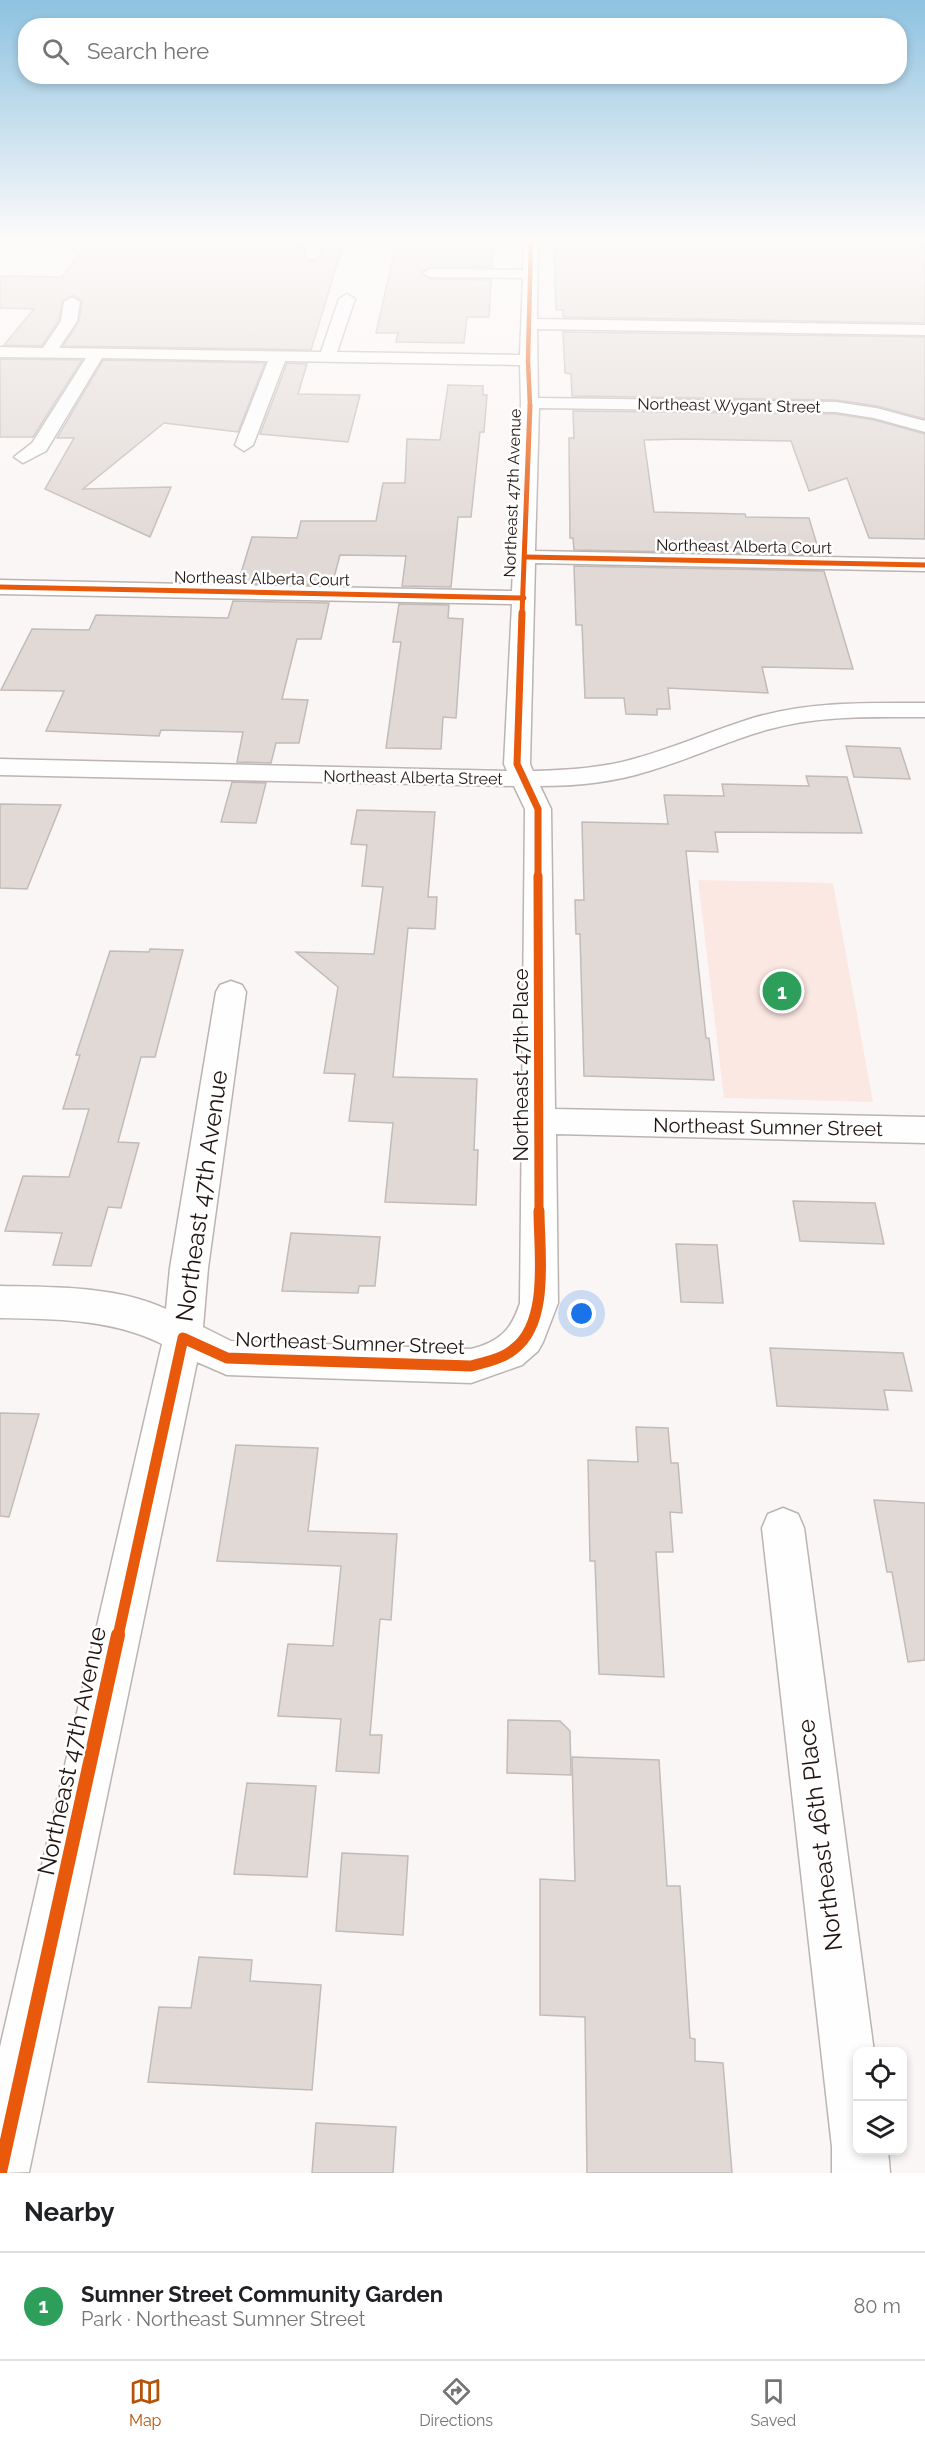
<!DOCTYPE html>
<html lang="en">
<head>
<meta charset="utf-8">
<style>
	body { margin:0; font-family:Raleway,sans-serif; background:#f2f2f2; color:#202124 }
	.controls { position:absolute; right:18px; bottom:18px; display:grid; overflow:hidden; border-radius:12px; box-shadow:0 3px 9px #0003 }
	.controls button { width:54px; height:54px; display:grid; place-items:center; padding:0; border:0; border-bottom:2px solid #e0e0e0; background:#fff; color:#202124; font:30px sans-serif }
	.you { position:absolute; left:582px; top:1314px; width:21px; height:21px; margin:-15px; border:4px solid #fff; border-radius:50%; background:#1a73e8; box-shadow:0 0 0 9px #1a73e833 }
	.badge { display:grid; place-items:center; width:39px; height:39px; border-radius:50%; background:#b45309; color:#fff; font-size:20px; font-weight:700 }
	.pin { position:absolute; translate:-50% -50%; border:3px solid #fff; box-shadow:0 2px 6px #0006 }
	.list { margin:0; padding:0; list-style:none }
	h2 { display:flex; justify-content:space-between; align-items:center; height:78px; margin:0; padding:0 24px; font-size:26px }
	h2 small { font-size:20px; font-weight:400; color:#757577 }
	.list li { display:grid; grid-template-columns:39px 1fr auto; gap:18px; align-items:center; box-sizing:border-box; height:108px; padding:0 24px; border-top:2px solid #e0e0e0 }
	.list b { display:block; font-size:22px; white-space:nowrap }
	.list p { margin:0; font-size:20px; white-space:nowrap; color:#757577 }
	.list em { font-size:20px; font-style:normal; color:#757577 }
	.icon { flex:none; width:33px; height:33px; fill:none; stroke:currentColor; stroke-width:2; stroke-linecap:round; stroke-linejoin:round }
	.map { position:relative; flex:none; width:925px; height:2173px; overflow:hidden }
	.search { position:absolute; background:#fff; box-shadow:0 3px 9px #0003; left:18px; right:18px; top:18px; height:66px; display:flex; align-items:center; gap:15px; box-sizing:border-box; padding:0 21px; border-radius:24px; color:#757577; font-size:22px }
	.sheet { height:186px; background:#fff }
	nav { display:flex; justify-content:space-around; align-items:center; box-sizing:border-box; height:84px; border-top:2px solid #e0e0e0; background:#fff; font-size:16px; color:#757577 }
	nav a { display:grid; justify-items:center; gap:3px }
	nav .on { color:#b45309 }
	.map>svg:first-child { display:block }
	.green { fill:#fce8e2 }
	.building { fill:#e1d9d6; stroke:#c2bbb8; stroke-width:1.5 }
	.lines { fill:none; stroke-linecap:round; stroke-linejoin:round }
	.minor-casing { stroke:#bbb4b1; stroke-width:3 }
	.minor { fill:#fefefe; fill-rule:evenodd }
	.cycleway-far5-casing { stroke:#fff; stroke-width:6 }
	.cycleway-far4-casing { stroke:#fff; stroke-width:8 }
	.cycleway-far3-casing { stroke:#fff; stroke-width:10 }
	.cycleway-far2-casing { stroke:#fff; stroke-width:13 }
	.cycleway-far1-casing { stroke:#fff; stroke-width:15 }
	.cycleway-casing { stroke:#fff; stroke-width:18 }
	.cycleway-far5 { stroke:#e8590c; stroke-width:4.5 }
	.cycleway-far4 { stroke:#e8590c; stroke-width:5 }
	.cycleway-far3 { stroke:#e8590c; stroke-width:7 }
	.cycleway-far2 { stroke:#e8590c; stroke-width:9 }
	.cycleway-far1 { stroke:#e8590c; stroke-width:11 }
	.cycleway { stroke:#e8590c; stroke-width:14 }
	.labels { text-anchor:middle; stroke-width:5; stroke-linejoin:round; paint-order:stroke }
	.far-street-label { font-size:16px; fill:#211511; stroke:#fff }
	.street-label { font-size:20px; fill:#211511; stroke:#fff }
	.near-street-label { font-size:24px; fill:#211511; stroke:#fff }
</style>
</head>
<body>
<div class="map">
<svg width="925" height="2173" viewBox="0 0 925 2173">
	<rect width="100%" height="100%" fill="#faf6f5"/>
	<path class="green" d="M 698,880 L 833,883 L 873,1102 L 724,1098 Z"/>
	<g class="building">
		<path d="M 89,241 L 146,241 L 141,248 L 226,249 L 229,244 L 237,244 L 239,241 L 301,242 L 299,247 L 306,247 L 303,257 L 311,262 L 320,258 L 324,248 L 342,248 L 311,350 L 63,346 L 79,321 L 82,302 L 73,295 L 62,302 L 59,320 L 42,346 L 4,345 L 34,309 L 0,308 L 0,276 L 62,277 Z"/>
		<path d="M 423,241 L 494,241 L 492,267 L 430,267 L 421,272 L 430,279 L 491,280 L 489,317 L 467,317 L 464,343 L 396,342 L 398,333 L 376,333 L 395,249 L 398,249 L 399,243 Z"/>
		<path d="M 554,241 L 925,241 L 925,323 L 563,317 L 563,310 L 556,310 Z"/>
		<path d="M 563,332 L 925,337 L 925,419 L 877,406 L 836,400 L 572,396 L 571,374 L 565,373 Z"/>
		<path d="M 0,359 L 82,360 L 33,437 L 0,437 Z"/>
		<path d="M 103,360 L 265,363 L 238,432 L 164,423 L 83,489 L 171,487 L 150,537 L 45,489 L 74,438 L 57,438 Z"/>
		<path d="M 287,363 L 307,364 L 298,394 L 360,395 L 348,442 L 260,434 Z"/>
		<path d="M 448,385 L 483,386 L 483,395 L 487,395 L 484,432 L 480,432 L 471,517 L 458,517 L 451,587 L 402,586 L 406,556 L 340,555 L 332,585 L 238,583 L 252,537 L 297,538 L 301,521 L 376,521 L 383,483 L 405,483 L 407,439 L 440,440 Z"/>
		<path d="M 573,411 L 836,414 L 874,420 L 925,434 L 925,539 L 869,538 L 847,478 L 809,491 L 791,441 L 682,439 L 644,440 L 654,512 L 745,514 L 746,517 L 809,518 L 820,555 L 574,550 L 573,538 L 570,538 L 569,438 L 574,438 Z"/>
		<path d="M 574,566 L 824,571 L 853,669 L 762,667 L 768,693 L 668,688 L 670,709 L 657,709 L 657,715 L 626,714 L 624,698 L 585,698 L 582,625 L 576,625 Z"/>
		<path d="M 233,601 L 329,603 L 321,639 L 297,639 L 282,699 L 308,700 L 299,743 L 276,743 L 271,763 L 237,762 L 243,732 L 161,730 L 159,736 L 46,731 L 64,691 L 1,690 L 32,629 L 89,630 L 96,615 L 228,618 Z"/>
		<path d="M 399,604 L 449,605 L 448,618 L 463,619 L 456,718 L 443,717 L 441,749 L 386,748 L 401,642 L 393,642 Z"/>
		<path d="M 846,746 L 900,748 L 910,779 L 854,777 Z"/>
		<path d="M 806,776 L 847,777 L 862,833 L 715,832 L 718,852 L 686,851 L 706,1038 L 709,1038 L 714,1080 L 584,1076 L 580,934 L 576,934 L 575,900 L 584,900 L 582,822 L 668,824 L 664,795 L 724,796 L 722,784 L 809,786 Z"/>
		<path d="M 232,782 L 266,783 L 256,823 L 221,822 Z"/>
		<path d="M 0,804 L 61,805 L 27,889 L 0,888 Z"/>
		<path d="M 357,810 L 435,812 L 428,897 L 437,897 L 435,929 L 408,928 L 393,1077 L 477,1079 L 474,1150 L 478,1150 L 476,1205 L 385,1202 L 393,1123 L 349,1121 L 355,1074 L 324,1073 L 338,987 L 296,952 L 374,954 L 383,887 L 362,886 L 367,845 L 351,844 Z"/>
		<path d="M 150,949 L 183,950 L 155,1057 L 141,1057 L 118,1142 L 139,1143 L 121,1208 L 108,1207 L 91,1266 L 53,1265 L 62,1233 L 5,1231 L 23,1176 L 69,1177 L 89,1109 L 63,1109 L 80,1055 L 76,1055 L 110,951 L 149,952 Z"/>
		<path d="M 793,1201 L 875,1203 L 884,1244 L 800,1241 Z"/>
		<path d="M 291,1233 L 380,1237 L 375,1286 L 359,1286 L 358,1293 L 282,1291 Z"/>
		<path d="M 676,1244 L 717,1245 L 723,1303 L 681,1302 Z"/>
		<path d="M 770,1348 L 903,1353 L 912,1391 L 884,1390 L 888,1410 L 777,1406 Z"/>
		<path d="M 0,1413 L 39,1414 L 9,1517 L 0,1516 Z"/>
		<path d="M 636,1427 L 668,1428 L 671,1463 L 678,1463 L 682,1513 L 670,1512 L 673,1552 L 656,1552 L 664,1677 L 599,1674 L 595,1561 L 590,1561 L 588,1460 L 638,1462 Z"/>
		<path d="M 236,1445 L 318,1448 L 308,1531 L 397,1534 L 391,1620 L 380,1619 L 370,1735 L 382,1735 L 379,1773 L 336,1771 L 341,1719 L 278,1716 L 288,1644 L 333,1646 L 341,1566 L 217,1561 Z"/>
		<path d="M 874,1500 L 925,1503 L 925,1660 L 908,1662 L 892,1572 L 887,1572 Z"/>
		<path d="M 508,1720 L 560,1721 L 570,1731 L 571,1775 L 507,1773 Z"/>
		<path d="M 572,1757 L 659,1760 L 667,1886 L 680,1886 L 690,2038 L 695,2039 L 695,2061 L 723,2063 L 732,2173 L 587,2173 L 585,2017 L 540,2015 L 540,1879 L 575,1881 Z"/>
		<path d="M 247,1783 L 316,1786 L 307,1877 L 234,1874 Z"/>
		<path d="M 342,1853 L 408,1856 L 403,1935 L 336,1931 Z"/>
		<path d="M 199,1957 L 252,1960 L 250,1981 L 321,1985 L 312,2090 L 148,2082 L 159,2007 L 191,2008 Z"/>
		<path d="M 316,2123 L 396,2127 L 393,2173 L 312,2173 Z"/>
	</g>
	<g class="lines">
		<g class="minor-casing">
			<g id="minor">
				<path d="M 310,241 L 324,241 L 319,256 L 312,260 L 305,256 Z"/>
				<path d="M 524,241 L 538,241 L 537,319 L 925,325 L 925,335 L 537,329 L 538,398 L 836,402 L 876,408 L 925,421 L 925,432 L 874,418 L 836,412 L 539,408 L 535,551 L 925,559 L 925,571 L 535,563 L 530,764 L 533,771 C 567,770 604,768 637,758 C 676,747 714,730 753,718 C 809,701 867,703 925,703 L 925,717 C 873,717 821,715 770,729 C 729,740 690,759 649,771 C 615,782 576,786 540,786 L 551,809 L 555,1109 L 925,1117 L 925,1143 L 556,1134 L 558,1303 L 543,1342 L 538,1351 L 522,1365 L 471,1383 L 227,1375 L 197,1362 L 29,2172 L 0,2173 L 0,2047 L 162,1344 C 113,1319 55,1319 0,1318 L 0,1286 C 54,1287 117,1286 166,1309 L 170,1268 L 216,992 L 220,985 L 231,981 L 242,985 L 246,992 L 208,1268 L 203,1327 L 231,1341 L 471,1349 C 499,1342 511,1331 520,1303 L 525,809 L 514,786 L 0,775 L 0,759 L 507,771 L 504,764 L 512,604 L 0,594 L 0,580 L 512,591 L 521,403 L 520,365 L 285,361 L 253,445 L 244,451 L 235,445 L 268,361 L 102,358 L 46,451 L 23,463 L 14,457 L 32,443 L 86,358 L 0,357 L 0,347 L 43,348 L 61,321 L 64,302 L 72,297 L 80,302 L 77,321 L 59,348 L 321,352 L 339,299 L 347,294 L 355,299 L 337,352 L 520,355 L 523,278 L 430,277 L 423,273 L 430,269 L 523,270 Z"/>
				<path d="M 783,1508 L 798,1514 L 804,1528 L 874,2052 L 858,2052 L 858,2150 L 888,2150 L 890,2173 L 832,2173 L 832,2147 L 762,1528 L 768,1514 Z"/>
			</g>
		</g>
		<use href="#minor" class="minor"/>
		<g class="cycleway-far5-casing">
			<path id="cycleway-far5" d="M 530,406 L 528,360 L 531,241"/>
		</g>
		<g class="cycleway-far4-casing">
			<g id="cycleway-far4">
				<path d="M 526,557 L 925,565"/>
				<path d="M 0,587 L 524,598"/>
				<path d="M 522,614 L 530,405"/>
			</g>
		</g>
		<g class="cycleway-far3-casing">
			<path id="cycleway-far3" d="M 522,613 L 517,764 L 538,809 L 538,878"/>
		</g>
		<g class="cycleway-far2-casing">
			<path id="cycleway-far2" d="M 538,876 L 539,1212"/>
		</g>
		<g class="cycleway-far1-casing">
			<path id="cycleway-far1" d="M 118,1636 L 183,1338 L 227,1358 L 471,1366 C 486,1362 502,1359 514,1349 C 550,1322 539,1251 539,1211"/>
		</g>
		<g class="cycleway-casing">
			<path id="cycleway" d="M 0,2172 L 118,1635"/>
		</g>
		<use href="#cycleway-far5" class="cycleway-far5"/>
		<use href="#cycleway-far4" class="cycleway-far4"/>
		<use href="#cycleway-far3" class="cycleway-far3"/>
		<use href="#cycleway-far2" class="cycleway-far2"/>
		<use href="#cycleway-far1" class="cycleway-far1"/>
		<use href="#cycleway" class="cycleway"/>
	</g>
	<linearGradient id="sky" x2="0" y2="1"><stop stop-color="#8dc2e0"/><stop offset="0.44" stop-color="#fdfbfa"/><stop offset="1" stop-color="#fdfbfa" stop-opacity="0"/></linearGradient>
	<rect width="925" height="545" fill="url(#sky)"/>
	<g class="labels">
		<g class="far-street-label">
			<text transform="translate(729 405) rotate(1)" y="6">Northeast Wygant Street</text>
			<text transform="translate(512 493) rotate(-88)" y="6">Northeast 47th Avenue</text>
			<text transform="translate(744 546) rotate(1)" y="6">Northeast Alberta Court</text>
			<text transform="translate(262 578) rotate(1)" y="6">Northeast Alberta Court</text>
			<text transform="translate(413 777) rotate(1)" y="6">Northeast Alberta Street</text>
		</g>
		<g class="street-label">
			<text transform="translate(521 1065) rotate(-90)" y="7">Northeast 47th Place</text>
			<text transform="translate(768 1127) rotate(1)" y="7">Northeast Sumner Street</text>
			<text transform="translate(350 1343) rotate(2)" y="7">Northeast Sumner Street</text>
		</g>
		<g class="near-street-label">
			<text transform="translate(202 1196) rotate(-82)" y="8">Northeast 47th Avenue</text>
			<text transform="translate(72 1751) rotate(-78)" y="8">Northeast 47th Avenue</text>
			<text transform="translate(820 1835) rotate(-97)" y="8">Northeast 46th Place</text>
		</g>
	</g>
</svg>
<div class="controls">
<button><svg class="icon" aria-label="locate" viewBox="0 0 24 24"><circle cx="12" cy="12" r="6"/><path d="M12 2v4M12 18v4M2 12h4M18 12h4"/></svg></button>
<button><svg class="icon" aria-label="layers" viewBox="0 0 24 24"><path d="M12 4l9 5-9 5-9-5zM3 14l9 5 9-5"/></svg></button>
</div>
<div class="you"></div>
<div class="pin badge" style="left:782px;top:991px;background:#2e9e5b">1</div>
<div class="search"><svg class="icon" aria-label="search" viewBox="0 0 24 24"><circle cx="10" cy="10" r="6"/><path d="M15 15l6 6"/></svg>Search here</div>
</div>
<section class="sheet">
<h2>Nearby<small></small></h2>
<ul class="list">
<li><span class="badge" style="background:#2e9e5b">1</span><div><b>Sumner Street Community Garden</b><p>Park · Northeast Sumner Street</p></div><em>80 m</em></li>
</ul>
</section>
<nav>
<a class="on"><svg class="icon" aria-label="map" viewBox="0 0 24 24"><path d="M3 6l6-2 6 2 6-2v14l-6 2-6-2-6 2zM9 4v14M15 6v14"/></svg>Map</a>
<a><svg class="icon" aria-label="directions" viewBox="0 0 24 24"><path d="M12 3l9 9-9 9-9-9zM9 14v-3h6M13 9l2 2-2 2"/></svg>Directions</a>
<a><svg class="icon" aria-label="saved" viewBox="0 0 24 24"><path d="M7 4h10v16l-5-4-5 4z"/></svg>Saved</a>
</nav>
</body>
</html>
